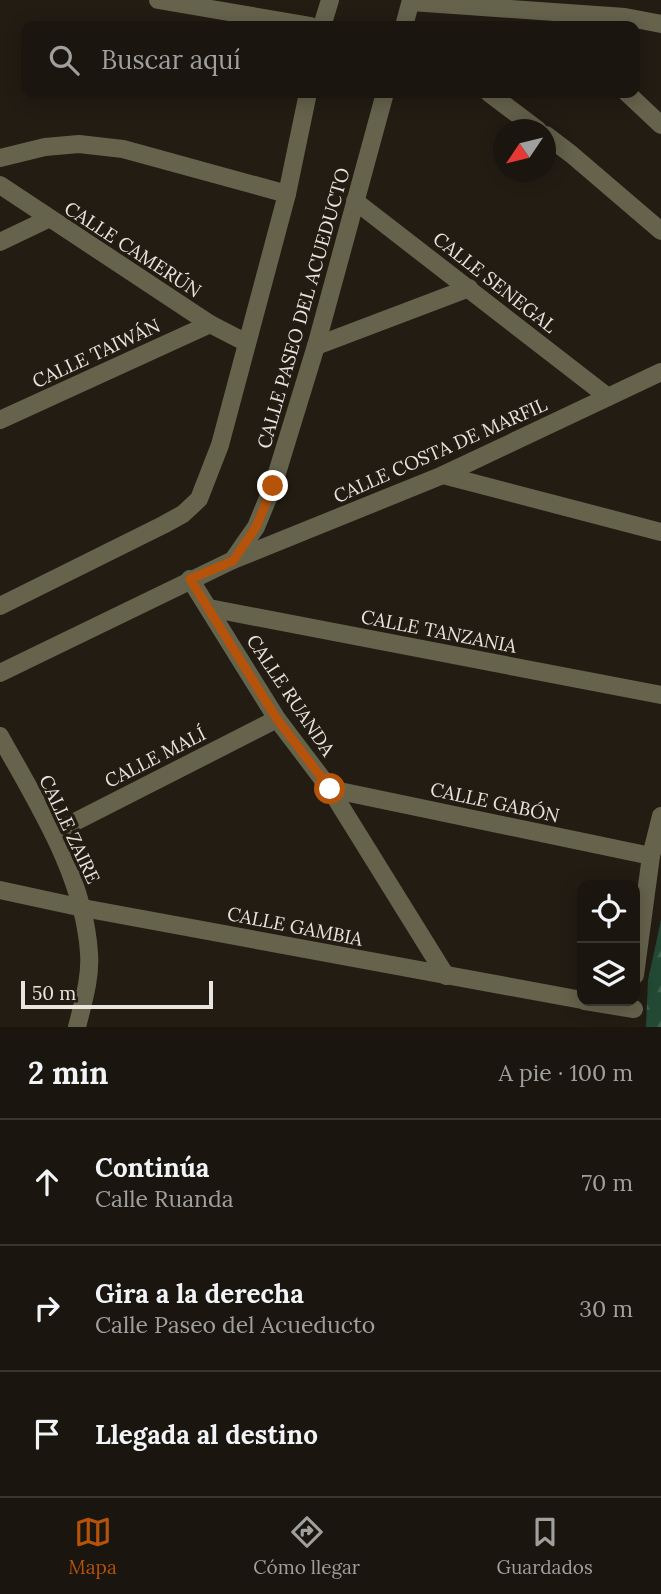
<!DOCTYPE html>
<html lang="es">
<head>
<meta charset="utf-8">
<style>
	body { margin:0; font-family:Lora,serif; background:#27221c; color:#f1f3f6 }
	.controls { position:absolute; right:21px; bottom:21px; display:grid; overflow:hidden; border-radius:14px; box-shadow:0 4px 18px #0003 }
	.controls button { width:63px; height:63px; display:grid; place-items:center; padding:0; border:0; border-bottom:2px solid #38342e; background:#1a150e; color:#f1f3f6; font:35px sans-serif }
	.compass { position:absolute; left:493px; top:119px; width:63px; height:63px; border-radius:50%; background:#1a150e; box-shadow:0 4px 18px #0003; rotate:235deg }
	.scale { position:absolute; left:21px; bottom:18px; width:192px; box-sizing:border-box; padding-left:7px; border:4px solid #e8e4de; border-top:0; font-size:19px; line-height:24px; white-space:nowrap; color:#e8e4de; -webkit-text-stroke:5px #221c13; paint-order:stroke }
	.stop { position:absolute; width:21px; height:21px; margin:-16px; border:5px solid #b45309; border-radius:50%; background:#fff }
	.stop.end { background:#b45309; border-color:#fff; box-shadow:0 2px 7px #0008 }
	.list { margin:0; padding:0; list-style:none }
	h2 { display:flex; justify-content:space-between; align-items:center; height:91px; margin:0; padding:0 28px; font-size:30px }
	h2 small { font-size:23px; font-weight:400; color:#9f9f9e }
	.list li { display:grid; grid-template-columns:46px 1fr auto; gap:21px; align-items:center; box-sizing:border-box; height:126px; padding:0 28px; border-top:2px solid #38342e }
	.list b { display:block; font-size:26px; white-space:nowrap }
	.list p { margin:0; font-size:23px; white-space:nowrap; color:#9f9f9e }
	.list em { font-size:23px; font-style:normal; color:#9f9f9e }
	.icon { flex:none; width:38px; height:38px; fill:none; stroke:currentColor; stroke-width:2; stroke-linecap:round; stroke-linejoin:round }
	.map { position:relative; flex:none; width:661px; height:1027px; overflow:hidden }
	.search { position:absolute; background:#1a150e; box-shadow:0 4px 18px #0003; left:21px; right:21px; top:21px; height:77px; display:flex; align-items:center; gap:18px; box-sizing:border-box; padding:0 24px; border-radius:14px; color:#9f9f9e; font-size:26px }
	.sheet { height:469px; background:#1a150e }
	nav { display:flex; justify-content:space-around; align-items:center; box-sizing:border-box; height:98px; border-top:2px solid #38342e; background:#1a150e; font-size:19px; color:#9f9f9e }
	nav a { display:grid; justify-items:center; gap:4px }
	nav .on { color:#b45309 }
	.map>svg:first-child { display:block }
	.forest { fill:url(#forest-firs) }
	.lines { fill:none; stroke-linecap:round; stroke-linejoin:round }
	.minor { stroke:#65634c; stroke-width:18 }
	.route { stroke:#b45309; stroke-width:9 }
	.labels { text-anchor:middle; stroke-width:7; stroke-linejoin:round; paint-order:stroke }
	.street-label { font-size:19px; fill:#e8e4de; stroke:#221c13 }
</style>
</head>
<body>
<div class="map">
<svg width="661" height="1027" viewBox="0 0 661 1027">
	<defs>
		<pattern id="forest-firs" width="22" height="20" patternUnits="userSpaceOnUse" patternTransform="scale(1.75)"><rect width="22" height="20" fill="#214933"/><path d="M5 1l3.5 6h-7zM16 11l3.5 6h-7z" fill="#416350"/></pattern>
	</defs>
	<rect width="100%" height="100%" fill="#221c13"/>
	<path class="forest" d="M 661,920 L 661,1027 L 646,1027 L 648,980 Z"/>
	<g class="lines">
		<g class="minor">
			<path d="M 158,0 L 311,26"/>
			<path d="M 411,2 L 625,17 L 661,24"/>
			<path d="M 322,26 L 330,0"/>
			<path d="M 404,26 L 411,0"/>
			<path d="M 489,93 L 538,130"/>
			<path d="M 627,93 L 661,125"/>
			<path d="M 546,135 L 571,154 L 661,231"/>
			<path d="M 0,158 L 45,147 L 79,144 L 123,149 L 287,194"/>
			<path d="M 0,185 L 210,324 L 247,343"/>
			<path d="M 355,201 L 608,397"/>
			<path d="M 0,242 L 48,219"/>
			<path d="M 316,346 L 469,288"/>
			<path d="M 0,420 L 210,324"/>
			<path d="M 443,475 L 661,532"/>
			<path d="M 233,560 L 443,475 L 661,372"/>
			<path d="M 190,579 L 277,719 L 330,789 L 446,976"/>
			<path d="M 0,606 L 163,525 L 183,514 L 199,499 L 220,445 L 287,194 L 308,93"/>
			<path d="M 209,608 L 661,695"/>
			<path d="M 0,673 L 233,560 L 256,527 L 273,486 L 316,346 L 385,93"/>
			<path d="M 0,736 C 37,803 84,875 89,953 C 91,977 83,1003 77,1027"/>
			<path d="M 330,789 L 651,856"/>
			<path d="M 53,833 L 277,719"/>
			<path d="M 0,890 L 83,908 L 582,1000"/>
			<path d="M 635,975 L 651,856 L 661,816"/>
			<path d="M 585,1001 L 634,1009"/>
		</g>
	</g>
	<g class="lines">
		<path class="route" d="M 273,486 L 256,527 L 233,561 L 190,579 L 277,719 L 330,789"/>
	</g>
	<g class="labels">
		<g class="street-label">
			<text transform="translate(133 249) rotate(33)" y="7">CALLE CAMERÚN</text>
			<text transform="translate(495 282) rotate(38)" y="7">CALLE SENEGAL</text>
			<text transform="translate(303 308) rotate(-74)" y="7">CALLE PASEO DEL ACUEDUCTO</text>
			<text transform="translate(96 353) rotate(-25)" y="7">CALLE TAIWÁN</text>
			<text transform="translate(440 450) rotate(-24)" y="7">CALLE COSTA DE MARFIL</text>
			<text transform="translate(439 631) rotate(11)" y="7">CALLE TANZANIA</text>
			<text transform="translate(291 695) rotate(56)" y="7">CALLE RUANDA</text>
			<text transform="translate(155 757) rotate(-27)" y="7">CALLE MALÍ</text>
			<text transform="translate(495 802) rotate(12)" y="7">CALLE GABÓN</text>
			<text transform="translate(70 829) rotate(65)" y="7">CALLE ZAIRE</text>
			<text transform="translate(295 926) rotate(11)" y="7">CALLE GAMBIA</text>
		</g>
	</g>
</svg>
<div class="controls">
<button><svg class="icon" aria-label="locate" viewBox="0 0 24 24"><circle cx="12" cy="12" r="6"/><path d="M12 2v4M12 18v4M2 12h4M18 12h4"/></svg></button>
<button><svg class="icon" aria-label="layers" viewBox="0 0 24 24"><path d="M12 4l9 5-9 5-9-5zM3 14l9 5 9-5"/></svg></button>
</div>
<svg class="compass" viewBox="-18 -18 36 36"><path d="M0-13l5 13h-10z" fill="#e53935"/><path d="M0 13l5-13h-10z" fill="#9f9f9e"/></svg>
<div class="scale">50 m</div>
<div class="stop" style="left:330px;top:789px"></div>
<div class="stop end" style="left:273px;top:486px"></div>
<div class="search"><svg class="icon" aria-label="search" viewBox="0 0 24 24"><circle cx="10" cy="10" r="6"/><path d="M15 15l6 6"/></svg>Buscar aquí</div>
</div>
<section class="sheet">
<h2>2 min<small>A pie · 100 m</small></h2>
<ul class="list">
<li><svg class="icon" aria-label="ahead" viewBox="0 0 24 24"><path d="M12 20V5M6 11l6-6 6 6"/></svg><div><b>Continúa</b><p>Calle Ruanda</p></div><em>70 m</em></li>
<li><svg class="icon" aria-label="right" viewBox="0 0 24 24"><path d="M7 20v-9h11M14 6l5 5-5 5"/></svg><div><b>Gira a la derecha</b><p>Calle Paseo del Acueducto</p></div><em>30 m</em></li>
<li><svg class="icon" aria-label="arrive" viewBox="0 0 24 24"><path d="M6 21V4h12l-3 4 3 4H6"/></svg><div><b>Llegada al destino</b></div></li>
</ul>
</section>
<nav>
<a class="on"><svg class="icon" aria-label="map" viewBox="0 0 24 24"><path d="M3 6l6-2 6 2 6-2v14l-6 2-6-2-6 2zM9 4v14M15 6v14"/></svg>Mapa</a>
<a><svg class="icon" aria-label="directions" viewBox="0 0 24 24"><path d="M12 3l9 9-9 9-9-9zM9 14v-3h6M13 9l2 2-2 2"/></svg>Cómo llegar</a>
<a><svg class="icon" aria-label="saved" viewBox="0 0 24 24"><path d="M7 4h10v16l-5-4-5 4z"/></svg>Guardados</a>
</nav>
</body>
</html>
